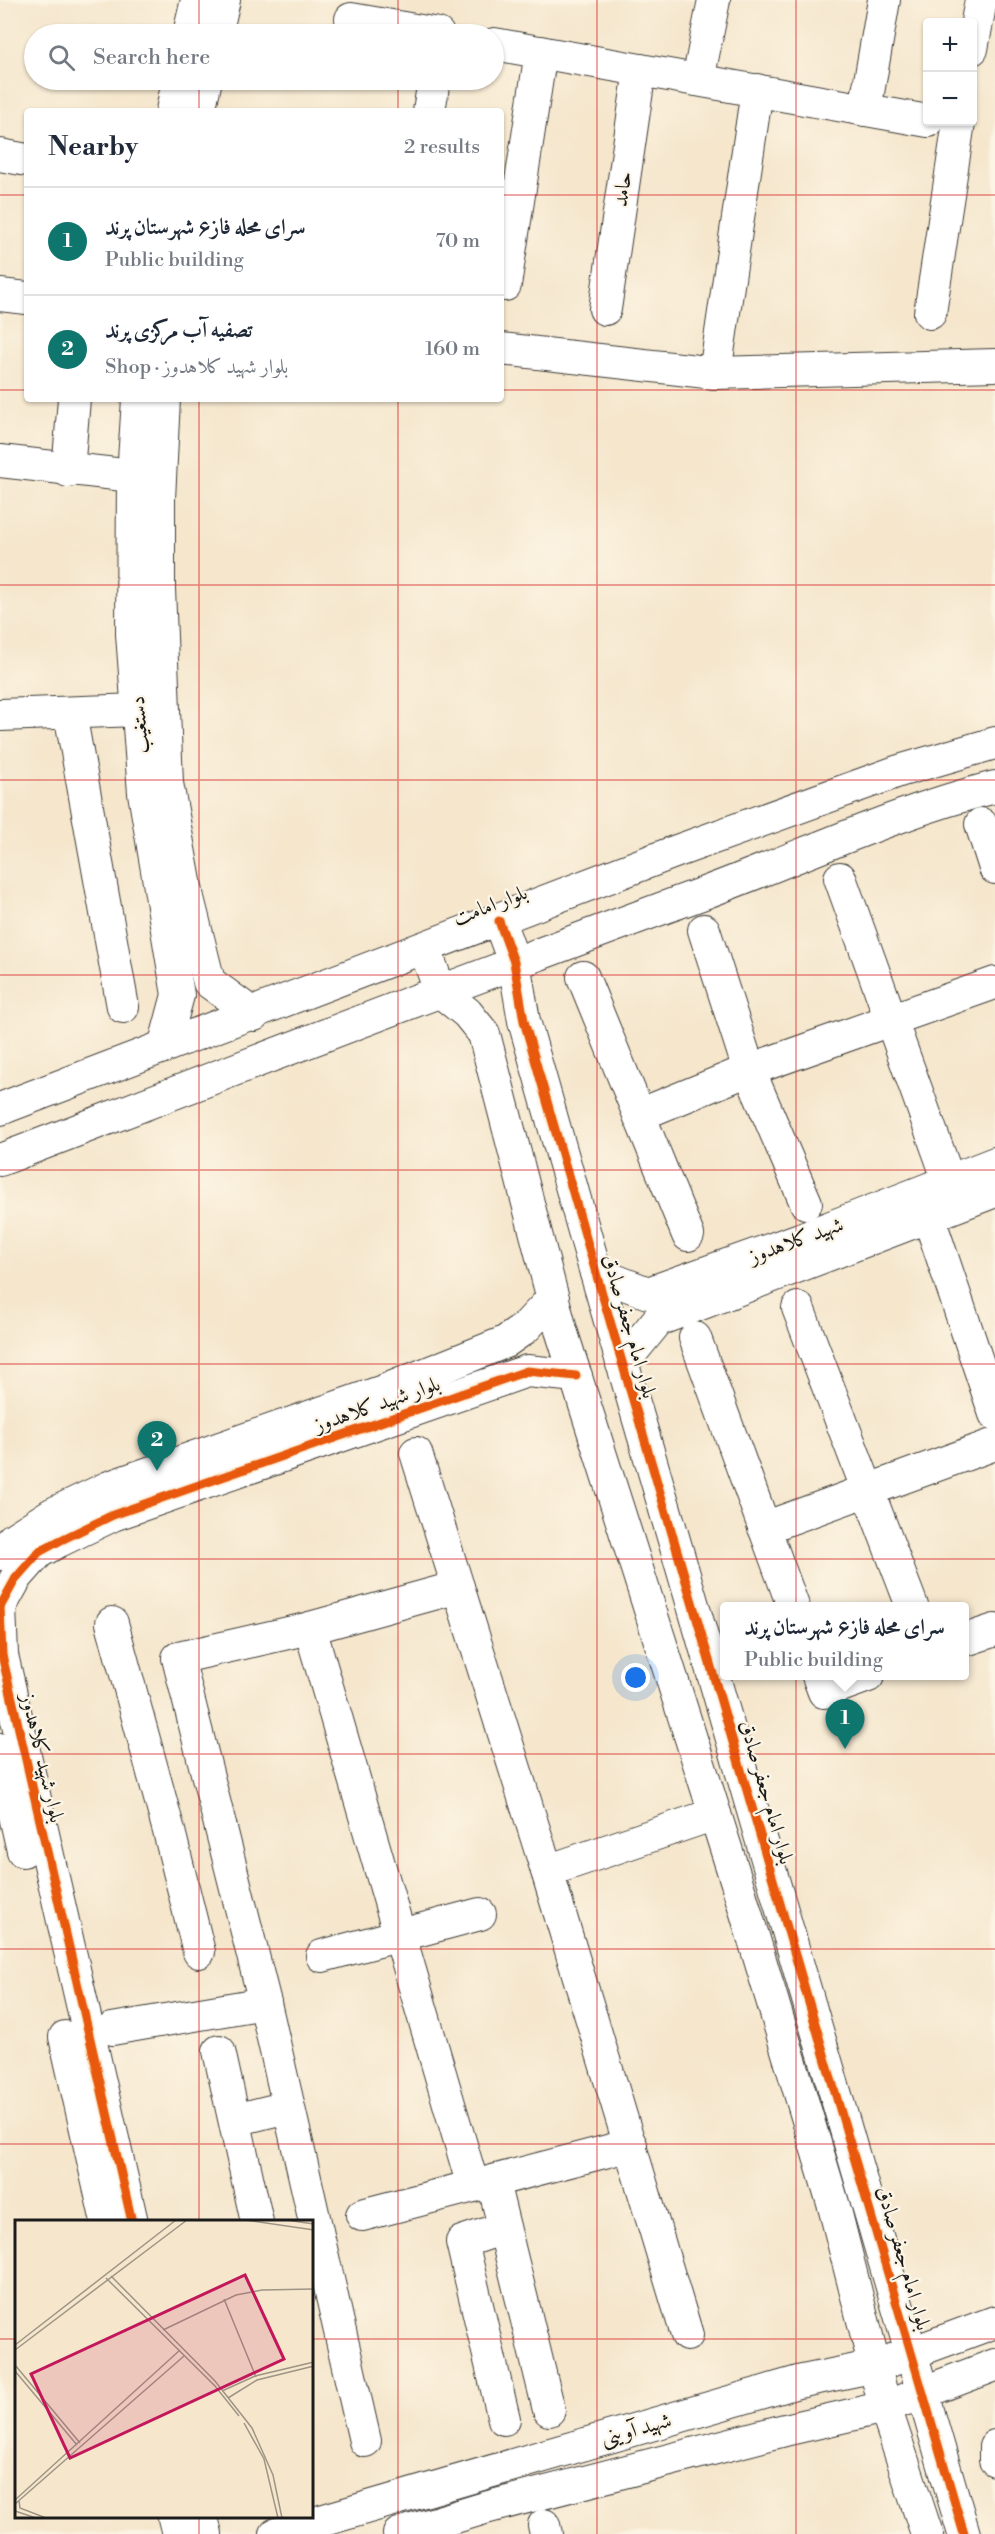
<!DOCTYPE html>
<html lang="en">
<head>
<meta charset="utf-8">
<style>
	body { margin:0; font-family:"Libre Bodoni",Amiri,serif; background:#f2f2f3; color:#1f2937 }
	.controls { position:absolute; right:18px; top:18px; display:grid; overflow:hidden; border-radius:6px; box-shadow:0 2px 4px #0004 }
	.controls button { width:54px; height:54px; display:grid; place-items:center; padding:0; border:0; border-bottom:2px solid #e0e1e3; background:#fff; color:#1f2937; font:30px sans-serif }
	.you { position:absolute; left:636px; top:1678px; width:21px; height:21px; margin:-15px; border:4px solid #fff; border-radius:50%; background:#1a73e8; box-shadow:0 0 0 9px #1a73e833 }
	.badge { display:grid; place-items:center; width:39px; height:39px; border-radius:50%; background:#0f766e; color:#fff; font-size:20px; font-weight:700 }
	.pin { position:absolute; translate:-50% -50px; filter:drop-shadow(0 2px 3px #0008) }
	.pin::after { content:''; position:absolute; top:32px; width:21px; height:18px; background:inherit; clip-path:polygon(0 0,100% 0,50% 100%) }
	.popup { position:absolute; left:720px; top:1602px; width:249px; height:78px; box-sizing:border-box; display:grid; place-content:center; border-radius:6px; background:#fff; filter:drop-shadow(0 2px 4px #0005); font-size:20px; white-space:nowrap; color:#747a83 }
	.popup b { font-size:22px; color:#1f2937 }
	.popup::after { content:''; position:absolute; left:50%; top:100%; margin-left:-12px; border:12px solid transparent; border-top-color:#fff }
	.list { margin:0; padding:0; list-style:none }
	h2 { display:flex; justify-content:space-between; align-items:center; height:78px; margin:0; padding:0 24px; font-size:26px }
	h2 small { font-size:20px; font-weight:400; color:#747a83 }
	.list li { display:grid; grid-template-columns:39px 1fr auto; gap:18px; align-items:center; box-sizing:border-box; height:108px; padding:0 24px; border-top:2px solid #e0e1e3 }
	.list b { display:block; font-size:22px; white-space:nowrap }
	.list p { margin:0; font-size:20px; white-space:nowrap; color:#747a83 }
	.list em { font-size:20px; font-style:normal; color:#747a83 }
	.icon { flex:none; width:33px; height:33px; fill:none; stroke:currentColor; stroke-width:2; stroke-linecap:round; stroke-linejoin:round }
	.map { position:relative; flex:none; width:995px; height:2534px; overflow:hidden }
	.search { position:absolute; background:#fff; box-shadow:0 2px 4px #0004; left:24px; top:24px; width:480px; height:66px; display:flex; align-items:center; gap:15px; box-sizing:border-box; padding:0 21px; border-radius:33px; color:#747a83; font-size:22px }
	.panel { position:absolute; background:#fff; box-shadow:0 2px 4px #0004; left:24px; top:108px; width:480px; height:294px; border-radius:6px }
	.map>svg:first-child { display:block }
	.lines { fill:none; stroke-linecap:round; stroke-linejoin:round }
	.minor-casing { stroke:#3d3a36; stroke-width:34 }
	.minor { stroke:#fff; stroke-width:32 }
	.cycleway-casing { stroke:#fcf5e5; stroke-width:13 }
	.cycleway { stroke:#e8590c; stroke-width:9 }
	.grid { fill:none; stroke:#d62828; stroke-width:1.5; stroke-opacity:0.55 }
	.labels { text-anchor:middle; stroke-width:4.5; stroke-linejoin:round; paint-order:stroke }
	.street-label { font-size:21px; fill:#1c1c1c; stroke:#fcf5e5 }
	.inset-road { fill:none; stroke:#9e9586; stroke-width:1.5 }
	.view { fill:#c2185b; fill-opacity:0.15; stroke:#c2185b; stroke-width:3 }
	.inset-edge { fill:none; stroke:#1c1c1c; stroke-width:3 }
</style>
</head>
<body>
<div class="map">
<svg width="995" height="2534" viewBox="0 0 995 2534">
	<rect width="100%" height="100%" fill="#fcf5e5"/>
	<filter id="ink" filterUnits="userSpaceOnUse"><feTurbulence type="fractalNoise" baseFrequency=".0167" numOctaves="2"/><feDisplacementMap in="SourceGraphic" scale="12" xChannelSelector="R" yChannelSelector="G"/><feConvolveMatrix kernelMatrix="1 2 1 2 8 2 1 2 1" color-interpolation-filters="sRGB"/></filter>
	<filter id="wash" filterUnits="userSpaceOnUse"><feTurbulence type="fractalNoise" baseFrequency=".008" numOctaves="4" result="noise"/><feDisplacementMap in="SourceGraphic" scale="24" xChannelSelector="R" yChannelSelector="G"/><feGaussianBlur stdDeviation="1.35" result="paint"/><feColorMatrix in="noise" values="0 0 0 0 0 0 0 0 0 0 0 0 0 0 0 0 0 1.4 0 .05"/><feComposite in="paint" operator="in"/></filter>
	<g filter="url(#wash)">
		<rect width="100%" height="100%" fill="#f5e6cc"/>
	</g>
	<g filter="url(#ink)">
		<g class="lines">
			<g class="minor-casing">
				<g id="minor">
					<path d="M 351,19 L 438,34"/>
					<path d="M 189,34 L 197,0"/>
					<path d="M 216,34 L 224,0"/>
					<path d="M 494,44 L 928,121"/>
					<path d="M 972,49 L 981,0"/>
					<path d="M 698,80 L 714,0"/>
					<path d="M 865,110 L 884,0"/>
					<path d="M 172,111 L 178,80"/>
					<path d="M 199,111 L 206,80"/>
					<path d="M 429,111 L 434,80"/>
					<path d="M 0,155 L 27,160"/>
					<path d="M 505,285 L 541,52"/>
					<path d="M 0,295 L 27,298"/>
					<path d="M 605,309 L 640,70"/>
					<path d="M 930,313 L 959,122"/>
					<path d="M 501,349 L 715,373 L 995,365"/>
					<path d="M 715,373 L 757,90"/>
					<path d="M 138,399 L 133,476 L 132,634 L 144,793 L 178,995 L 164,1047"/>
					<path d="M 164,399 L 159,499 L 159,589 L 167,783 L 188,898 L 209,982 L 254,1015"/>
					<path d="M 0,461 L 133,476"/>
					<path d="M 68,471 L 74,399"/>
					<path d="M 70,713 L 123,1007"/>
					<path d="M 0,715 L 138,710"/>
					<path d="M 981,824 L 995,868"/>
					<path d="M 840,878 L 949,1181"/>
					<path d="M 499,921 L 514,962 L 524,1021 L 596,1273 L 964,2534"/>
					<path d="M 704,930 L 749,1070 L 806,1203"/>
					<path d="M 425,949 L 440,991 L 467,1013 L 484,1034 L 561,1330 L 737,1883 L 835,2210 L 885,2407 L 927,2534"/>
					<path d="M 583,977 L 688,1235"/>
					<path d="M 0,1109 L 677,851 L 899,771 L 995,743"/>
					<path d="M 639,1115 L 749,1070 L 995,983"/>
					<path d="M 0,1160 C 234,1070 468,979 704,893 C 801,857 895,812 995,787"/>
					<path d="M 928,1215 L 995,1414"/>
					<path d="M 596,1273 L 648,1293 L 800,1239 L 995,1163"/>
					<path d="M 798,1308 L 912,1606"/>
					<path d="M 695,1338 L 793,1606"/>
					<path d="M 622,1364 L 658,1320 L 995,1191"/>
					<path d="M 416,1453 L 547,1871 L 715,1814"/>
					<path d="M 764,1528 L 995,1444"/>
					<path d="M 0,1554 L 13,1539 L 52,1514 L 109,1487 L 383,1391 L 505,1342 L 525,1328 L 553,1298"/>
					<path d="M 112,1623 L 169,1831 L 199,1952"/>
					<path d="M 310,1628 L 473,2186"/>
					<path d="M 965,1640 L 995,1630"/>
					<path d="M 818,1676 L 824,1692 L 868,1676"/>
					<path d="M 0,1749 L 23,1851"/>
					<path d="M 547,1871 L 687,2335"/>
					<path d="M 322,1956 L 480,1914"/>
					<path d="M 112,2029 L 265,2003"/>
					<path d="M 65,2037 L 107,2222"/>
					<path d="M 219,2051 L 257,2222"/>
					<path d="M 235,2120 L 287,2107"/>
					<path d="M 493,2182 L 549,2410"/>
					<path d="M 362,2215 L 631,2145"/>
					<path d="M 132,2222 L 2,1655 L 0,1607 L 16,1578 L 39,1552 L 59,1541 L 113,1515 L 527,1371 L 576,1376"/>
					<path d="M 504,2228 L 462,2242 L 504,2419"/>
					<path d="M 365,2441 L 265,2003 L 178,1658 L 310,1628 L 458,1587"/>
					<path d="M 995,2446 L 995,2460"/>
					<path d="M 174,2518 L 178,2534"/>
					<path d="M 202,2518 L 206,2534"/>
					<path d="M 544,2525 L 546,2534"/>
					<path d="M 276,2534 L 798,2382 L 876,2366 L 995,2322"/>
					<path d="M 399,2534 L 485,2508 L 785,2430 L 885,2407 L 995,2365"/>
				</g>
			</g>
			<use href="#minor" class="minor"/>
			<g class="cycleway-casing">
				<g id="cycleway">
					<path d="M 499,921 L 514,962 L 524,1021 L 596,1273 L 964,2534"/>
					<path d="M 132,2222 L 2,1655 L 0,1607 L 16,1578 L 39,1552 L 59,1541 L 113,1515 L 527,1371 L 576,1376"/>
				</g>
			</g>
			<use href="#cycleway" class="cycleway"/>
		</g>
	</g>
	<path class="grid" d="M 199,0 L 199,34M 398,0 L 398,34M 597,0 L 597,2534M 796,0 L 796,2534M 199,80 L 199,111M 398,80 L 398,111M 0,195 L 27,195M 501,195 L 995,195M 0,390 L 27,390M 501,390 L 995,390M 199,399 L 199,2222M 398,399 L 398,2534M 0,585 L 995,585M 0,780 L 995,780M 0,975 L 995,975M 0,1170 L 995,1170M 0,1364 L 995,1364M 0,1559 L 995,1559M 0,1754 L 995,1754M 0,1949 L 995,1949M 0,2144 L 995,2144M 0,2339 L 16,2339M 312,2339 L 995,2339M 199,2518 L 199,2534"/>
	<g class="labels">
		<g class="street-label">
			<text transform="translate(622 189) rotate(-82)" y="7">حامد</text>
			<text transform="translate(139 725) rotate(-94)" y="7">دستغیب</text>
			<text transform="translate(490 905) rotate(-21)" y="7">بلوار امامت</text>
			<text transform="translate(796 1240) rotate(-20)" y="7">شهید کلاهدوز</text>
			<text transform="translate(630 1326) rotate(74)" y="7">بلوار امام جعفر صادق</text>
			<text transform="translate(377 1404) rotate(-19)" y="7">بلوار شهید کلاهدوز</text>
			<text transform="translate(43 1758) rotate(77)" y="7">بلوار شهید کلاهدوز</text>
			<text transform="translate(767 1792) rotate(74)" y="7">بلوار امام جعفر صادق</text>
			<text transform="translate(904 2258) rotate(74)" y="7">بلوار امام جعفر صادق</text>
			<text transform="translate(636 2429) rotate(-16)" y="7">شهید آوینی</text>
		</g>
	</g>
	<g transform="translate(15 2220)">
		<rect width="298" height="298" fill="#f5e6cc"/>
		<path class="inset-road" d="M 230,0 L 299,10M 271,0 L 299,4M 96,56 L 200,161 L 237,208 L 258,255 L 267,298M 91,58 L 200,166 L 224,196M 209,79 L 241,157M 148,110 L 221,75 L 247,70 L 299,69M 0,125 L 161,0M 0,130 L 172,0M 0,145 L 65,223M 0,151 L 62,225M 207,171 L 240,156 L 299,142M 213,178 L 242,160 L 299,146M 229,203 L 249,239 L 263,298M 0,280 L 165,130M 4,281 L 5,288 L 31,298M 0,284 L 169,136M 0,291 L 21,298"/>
		<path class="view" d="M 230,55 L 269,139 L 55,238 L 16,154 Z"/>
		<rect width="298" height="298" class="inset-edge"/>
	</g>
</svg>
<div class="controls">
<button>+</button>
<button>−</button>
</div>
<div class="you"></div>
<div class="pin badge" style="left:845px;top:1749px">1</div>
<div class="popup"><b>سرای محله فاز۶ شهرستان پرند</b>Public building</div>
<div class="pin badge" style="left:157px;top:1471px">2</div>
<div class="search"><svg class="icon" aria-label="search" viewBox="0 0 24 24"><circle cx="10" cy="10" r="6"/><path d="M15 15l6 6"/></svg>Search here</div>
<section class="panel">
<h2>Nearby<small>2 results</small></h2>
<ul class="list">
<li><span class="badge">1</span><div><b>سرای محله فاز۶ شهرستان پرند</b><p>Public building</p></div><em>70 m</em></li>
<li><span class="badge">2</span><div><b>تصفیه آب مرکزی پرند</b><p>Shop · بلوار شهید کلاهدوز</p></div><em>160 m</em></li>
</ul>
</section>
</div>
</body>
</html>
